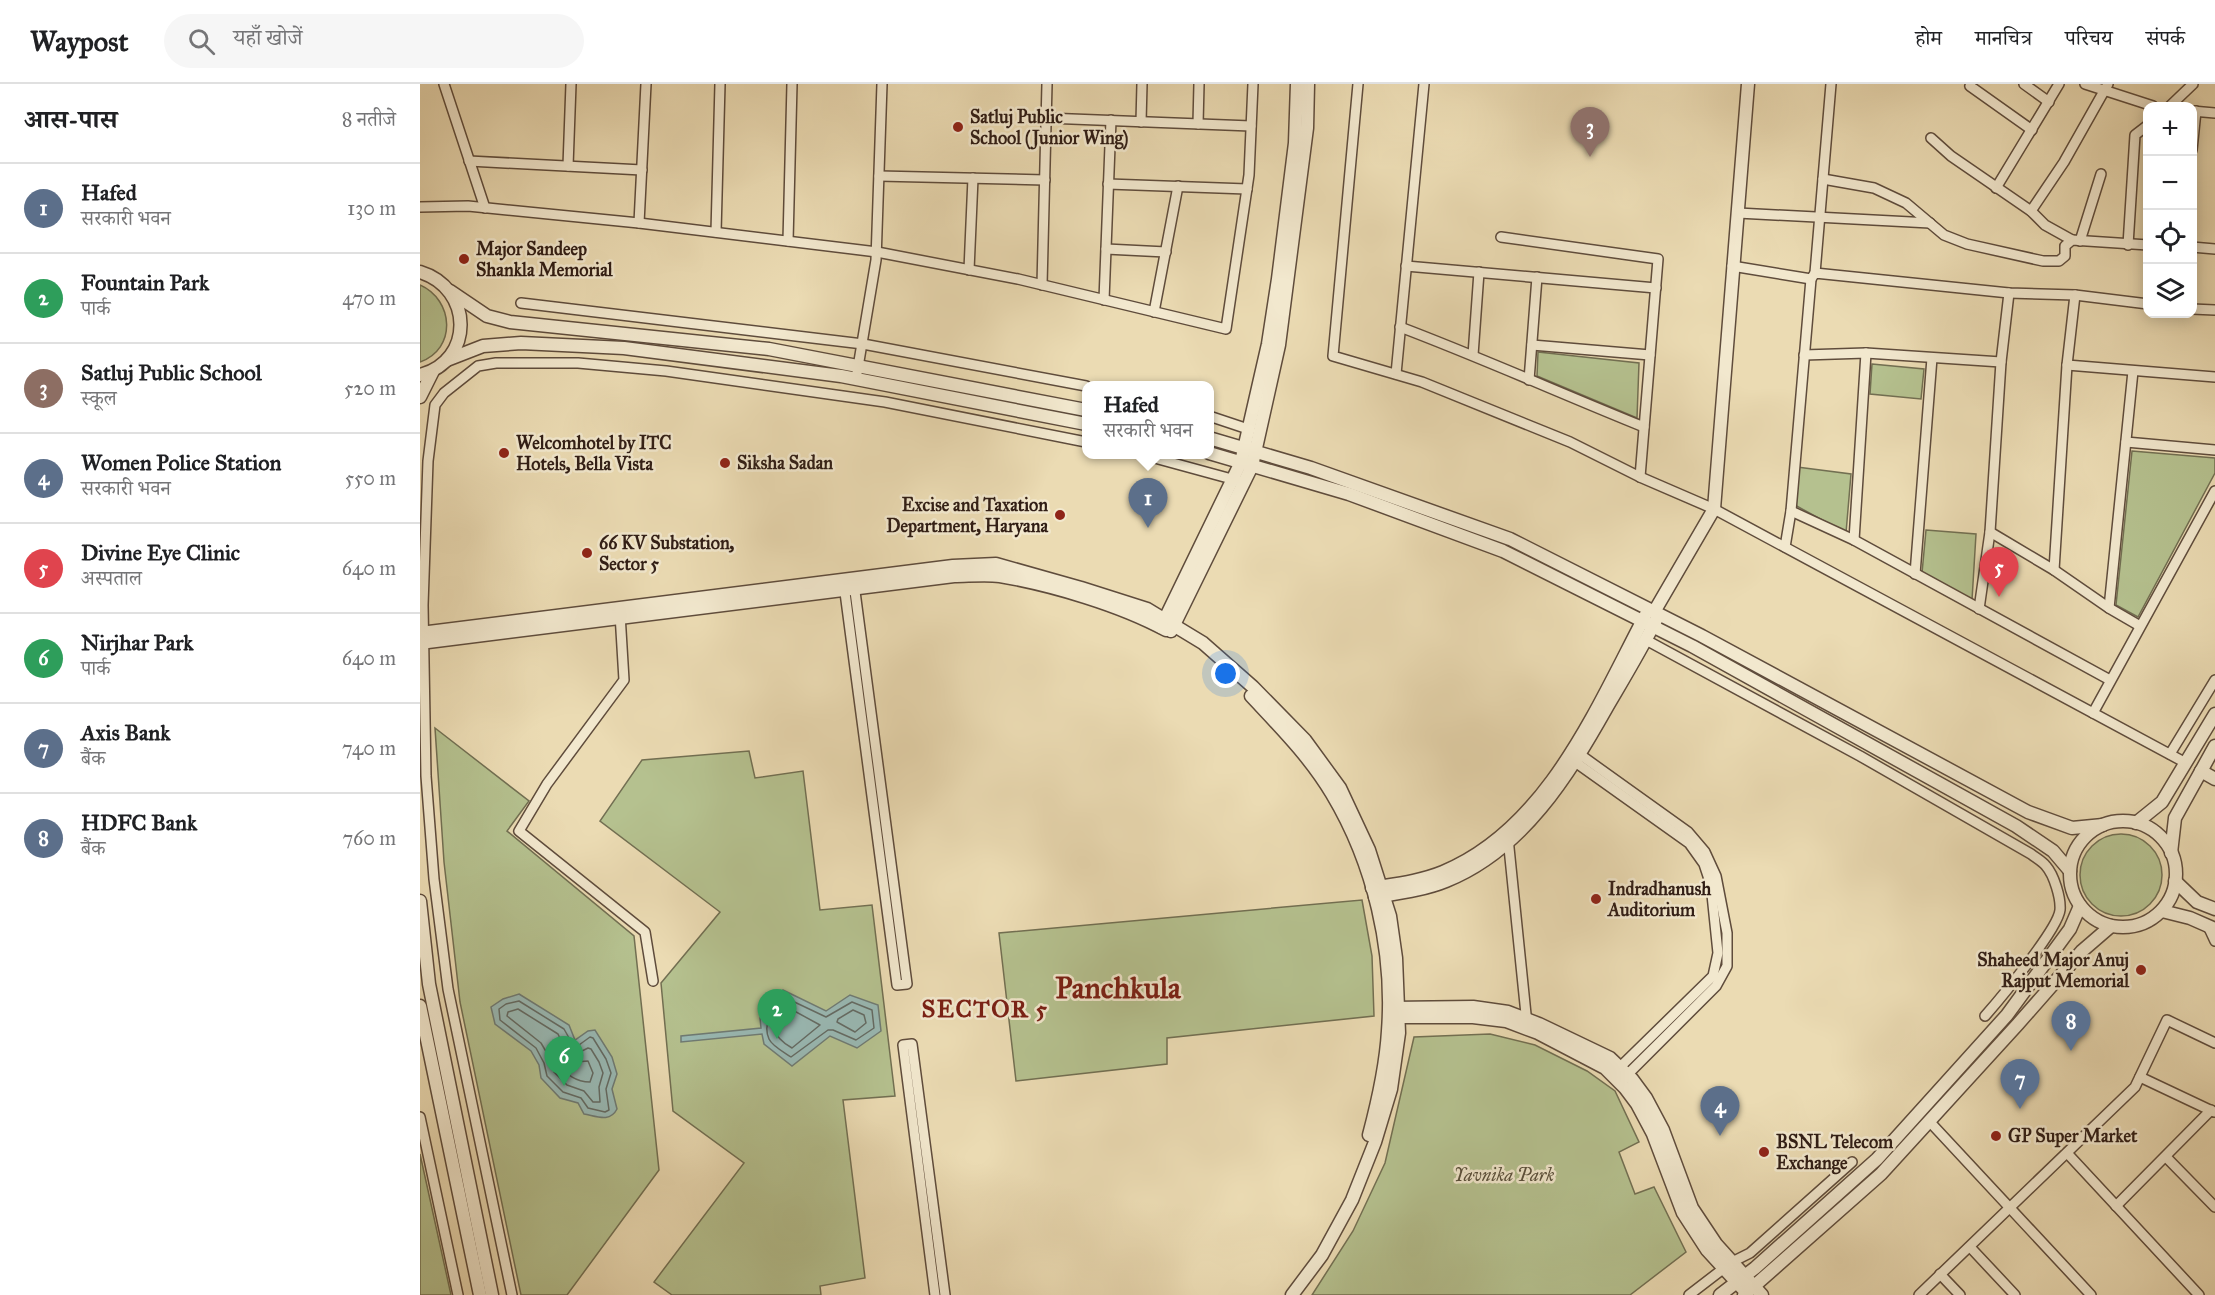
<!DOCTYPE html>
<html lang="hi">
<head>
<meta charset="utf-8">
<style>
	body { margin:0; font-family:"IM FELL Great Primer","Noto Serif Devanagari",serif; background:#f6f6f6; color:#202124 }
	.controls { position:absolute; right:18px; top:18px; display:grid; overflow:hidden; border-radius:12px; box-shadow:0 3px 15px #0003 }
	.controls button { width:54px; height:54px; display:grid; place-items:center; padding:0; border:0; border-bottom:2px solid #e0e0e0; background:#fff; color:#202124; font:30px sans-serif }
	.you { position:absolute; left:806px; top:590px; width:21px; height:21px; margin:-15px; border:4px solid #fff; border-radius:50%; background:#1a73e8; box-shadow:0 0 0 9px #1a73e833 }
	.badge { display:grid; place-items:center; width:39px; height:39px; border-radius:50%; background:#111827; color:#fff; font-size:20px; font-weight:700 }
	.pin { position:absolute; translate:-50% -50px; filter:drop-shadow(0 2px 3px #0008) }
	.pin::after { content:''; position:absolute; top:32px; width:21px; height:18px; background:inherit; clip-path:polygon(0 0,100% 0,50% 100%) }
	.popup { position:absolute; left:662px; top:297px; width:132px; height:78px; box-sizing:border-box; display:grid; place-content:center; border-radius:12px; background:#fff; filter:drop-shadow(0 2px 4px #0005); font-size:20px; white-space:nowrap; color:#757577 }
	.popup b { font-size:22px; color:#202124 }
	.popup::after { content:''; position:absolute; left:50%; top:100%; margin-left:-12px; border:12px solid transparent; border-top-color:#fff }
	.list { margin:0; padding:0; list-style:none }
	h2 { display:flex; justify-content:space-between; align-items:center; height:78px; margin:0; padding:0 24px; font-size:26px }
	h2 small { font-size:20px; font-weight:400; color:#757577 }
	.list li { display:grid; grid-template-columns:39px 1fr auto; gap:18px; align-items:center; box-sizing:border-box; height:90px; padding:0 24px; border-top:2px solid #e0e0e0 }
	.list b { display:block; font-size:22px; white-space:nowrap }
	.list p { margin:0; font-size:20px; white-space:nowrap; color:#757577 }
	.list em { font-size:20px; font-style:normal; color:#757577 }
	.icon { flex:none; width:33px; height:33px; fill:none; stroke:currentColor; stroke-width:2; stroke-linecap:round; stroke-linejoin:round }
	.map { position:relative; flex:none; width:1795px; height:1211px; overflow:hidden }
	header { display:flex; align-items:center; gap:36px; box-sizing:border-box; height:84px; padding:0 30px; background:#fff; border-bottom:2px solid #e0e0e0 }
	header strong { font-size:28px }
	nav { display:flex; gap:33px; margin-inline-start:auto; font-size:21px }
	.search { width:420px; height:54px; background:#f6f6f6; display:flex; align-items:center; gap:15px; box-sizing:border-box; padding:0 21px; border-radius:33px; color:#757577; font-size:22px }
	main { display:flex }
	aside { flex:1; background:#fff }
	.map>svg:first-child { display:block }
	.green { fill:#b5c18f; stroke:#726f52; stroke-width:1.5 }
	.water { fill:#99b9b4; stroke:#6f7b74; stroke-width:1.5 }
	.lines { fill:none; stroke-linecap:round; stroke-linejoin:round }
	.shore { stroke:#646b64; stroke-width:1.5 }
	.minor-casing { stroke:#5f4c3c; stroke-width:12 }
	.tertiary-casing { stroke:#5f4c3c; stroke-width:15 }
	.minor { stroke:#f2e8ce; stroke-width:9 }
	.tertiary { stroke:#f2e8ce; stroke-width:12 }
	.poi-dot { fill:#8f2418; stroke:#f2e8ce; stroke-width:2 }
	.labels { text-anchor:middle; stroke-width:5; stroke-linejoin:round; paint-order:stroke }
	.poi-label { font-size:18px; font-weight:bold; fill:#301d15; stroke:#f2e8ce; text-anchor:start }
	.park-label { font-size:18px; font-style:italic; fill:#584e3a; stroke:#f2e8ce }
	.district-label { font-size:24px; font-weight:bold; letter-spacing:1.5px; fill:#7a1f14; stroke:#f2e8ce }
	.town-label { font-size:30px; font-weight:bold; fill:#7a1f14; stroke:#f2e8ce }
</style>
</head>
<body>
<header>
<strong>Waypost</strong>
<div class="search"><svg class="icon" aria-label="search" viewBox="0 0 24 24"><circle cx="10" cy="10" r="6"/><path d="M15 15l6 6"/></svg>यहाँ खोजें</div>
<nav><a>होम</a><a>मानचित्र</a><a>परिचय</a><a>संपर्क</a></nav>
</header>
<main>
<aside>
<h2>आस-पास<small>8 नतीजे</small></h2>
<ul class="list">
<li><span class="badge" style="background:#5c6f8a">1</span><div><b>Hafed</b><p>सरकारी भवन</p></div><em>130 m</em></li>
<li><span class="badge" style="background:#2e9e5b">2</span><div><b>Fountain Park</b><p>पार्क</p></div><em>470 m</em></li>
<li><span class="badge" style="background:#8d6e63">3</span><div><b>Satluj Public School</b><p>स्कूल</p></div><em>520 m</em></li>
<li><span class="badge" style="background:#5c6f8a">4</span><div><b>Women Police Station</b><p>सरकारी भवन</p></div><em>550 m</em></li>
<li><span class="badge" style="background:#e0444e">5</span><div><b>Divine Eye Clinic</b><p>अस्पताल</p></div><em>640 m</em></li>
<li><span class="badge" style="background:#2e9e5b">6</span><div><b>Nirjhar Park</b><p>पार्क</p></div><em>640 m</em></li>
<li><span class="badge" style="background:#5c6f8a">7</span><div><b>Axis Bank</b><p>बैंक</p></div><em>740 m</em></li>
<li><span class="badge" style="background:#5c6f8a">8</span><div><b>HDFC Bank</b><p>बैंक</p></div><em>760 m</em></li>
</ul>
</aside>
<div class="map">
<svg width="1795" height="1211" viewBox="0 0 1795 1211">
	<rect width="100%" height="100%" fill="#ebdbb3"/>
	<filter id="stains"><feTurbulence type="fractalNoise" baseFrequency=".00333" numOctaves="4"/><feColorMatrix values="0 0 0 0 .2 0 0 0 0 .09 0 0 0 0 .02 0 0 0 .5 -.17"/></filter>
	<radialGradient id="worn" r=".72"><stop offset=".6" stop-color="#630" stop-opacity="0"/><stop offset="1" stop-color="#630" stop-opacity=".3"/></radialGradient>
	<g class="green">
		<path d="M 0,201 C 34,216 37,265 0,278 Z"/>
		<path d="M 1118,268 L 1219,279 L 1217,334 L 1117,292 Z"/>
		<path d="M 1452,280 L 1504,285 L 1501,315 L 1450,310 Z"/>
		<path d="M 1712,367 L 1795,374 L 1795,389 L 1718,533 L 1696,521 Z"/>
		<path d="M 1377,383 L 1431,390 L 1426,449 L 1373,420 Z"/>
		<path d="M 1506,446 L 1556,450 L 1552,516 L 1502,489 Z"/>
		<path d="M 15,644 L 109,717 L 87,747 L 214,852 L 239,1086 L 147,1211 L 101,1211 L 40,918 L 24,778 Z"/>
		<path d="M 329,667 L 335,694 L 383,687 L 400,826 L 452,821 L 475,1012 L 423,1016 L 445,1194 L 400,1202 L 401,1211 L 252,1211 L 234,1198 L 324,1079 L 253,1027 L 241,899 L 300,828 L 180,737 L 222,676 Z"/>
		<circle cx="1701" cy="791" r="41"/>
		<path d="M 942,816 L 952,872 L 954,932 L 747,954 L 747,980 L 596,997 L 579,849 Z"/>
		<path d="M 1070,950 L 1115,961 L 1167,987 L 1195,1007 L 1219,1058 L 1199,1068 L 1215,1110 L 1234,1103 L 1266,1168 L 1210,1211 L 892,1211 L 933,1147 L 965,1079 L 994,953 Z"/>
		<path d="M 0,1070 L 31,1211 L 0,1211 Z"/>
	</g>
	<g class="water">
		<path d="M 363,906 L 406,927 L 430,911 L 458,921 L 461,947 L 437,964 L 410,952 L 372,982 L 344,960 L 342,950 L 261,958 L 261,952 L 341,944 L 340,934 Z"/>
		<path d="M 99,910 L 149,941 L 155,956 L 168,947 L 175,946 L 192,973 L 197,990 L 192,1005 L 197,1025 C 190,1039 176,1032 164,1030 L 158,1019 L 140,1014 L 121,994 L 119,981 L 111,967 L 75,940 L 71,923 L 83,915 Z"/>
	</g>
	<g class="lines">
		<g class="shore">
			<path d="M 366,914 L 406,933 L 432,918 L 452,926 L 454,944 L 436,956 L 413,946 L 408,946 L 371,973 C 365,969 352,962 349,955 C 342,939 353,923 366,914 Z"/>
			<path d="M 99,917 L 144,945 L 153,961 L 159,961 L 170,953 L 173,954 L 186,975 L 191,989 L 186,1005 L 189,1026 L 185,1028 L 168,1024 L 161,1014 L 143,1008 L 127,992 L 124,979 L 116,964 L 80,936 L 79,925 L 86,920 Z"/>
			<path d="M 367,923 L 400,941 L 372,964 C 351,952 349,940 367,923 Z"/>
			<path d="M 98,925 L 138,950 L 143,961 L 148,967 L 158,969 L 168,964 L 171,965 L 179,978 L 183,989 L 179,1003 L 180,1018 L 173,1018 L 164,1007 L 147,1001 L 134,988 L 131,976 L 121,959 L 87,932 L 88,928 Z"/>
			<path d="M 433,926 L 444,931 L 446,939 L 435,948 L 417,938 L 418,935 Z"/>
			<path d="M 143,975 L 155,978 L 168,977 L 173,989 L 170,998 C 158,998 143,991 141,978 Z"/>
		</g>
		<g class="minor-casing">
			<g id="minor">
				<path d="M 24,0 L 65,124"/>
				<path d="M 938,0 L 913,272 L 1002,298 L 1150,358 L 1220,393 L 1294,425 L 1766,679"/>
				<path d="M 1551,0 L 1550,2 L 1612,46"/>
				<path d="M 1604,0 L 1629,18"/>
				<path d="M 1665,0 L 1733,22"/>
				<path d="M 1750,22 L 1773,0"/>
				<path d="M 1772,27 L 1795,29"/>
				<path d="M 626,34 L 831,42"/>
				<path d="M 721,38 L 722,0"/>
				<path d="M 778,40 L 779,0"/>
				<path d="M 1511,54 L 1531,72 L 1611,127 L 1625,141 L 1652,156"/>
				<path d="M 1772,66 L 1776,27"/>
				<path d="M 49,77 L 222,86"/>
				<path d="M 148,82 L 151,0"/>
				<path d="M 459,92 L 625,96"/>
				<path d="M 1403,95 L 1454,104 L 1486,119 L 1524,151 L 1547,160 L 1623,177 L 1639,177 L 1645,172 L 1645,162 L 1652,156 L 1728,161"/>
				<path d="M 688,100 L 827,105"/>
				<path d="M 1576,104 L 1639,0"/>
				<path d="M 0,123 L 48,122 L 219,139 L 457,168 L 598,195 L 806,245 L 829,91 L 833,0"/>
				<path d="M 1611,127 L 1644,78 L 1688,0"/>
				<path d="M 1318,129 L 1510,139"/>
				<path d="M 219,139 L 226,0"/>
				<path d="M 296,148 L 300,0"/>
				<path d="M 1081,153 L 1238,175 L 1220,393"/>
				<path d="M 368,157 L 372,0"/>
				<path d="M 1660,157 L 1681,90"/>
				<path d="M 1708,161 L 1715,51 L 1728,41"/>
				<path d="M 1772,163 L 1795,165"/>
				<path d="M 686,165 L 746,168"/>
				<path d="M 986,182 L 1236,204"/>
				<path d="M 1312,182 L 1391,195 L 1395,189 L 1589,209 L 1655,211 L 1728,220"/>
				<path d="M 549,186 L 553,94"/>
				<path d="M 1395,189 L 1411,0"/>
				<path d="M 622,201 L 627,0"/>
				<path d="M 684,216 L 691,36"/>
				<path d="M 101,219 L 443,260 L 666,302"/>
				<path d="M 1772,225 L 1795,226"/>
				<path d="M 734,228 L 758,102"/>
				<path d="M 980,243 C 1062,274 1142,310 1224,343"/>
				<path d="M 1112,261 L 1230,271"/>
				<path d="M 1053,271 L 1059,188"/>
				<path d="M 1384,271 L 1446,269 L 1581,278"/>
				<path d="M 1647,281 L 1795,293"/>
				<path d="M 976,290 L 1004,0"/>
				<path d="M 436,295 L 456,176 L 462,0"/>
				<path d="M 1109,296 L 1117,193"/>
				<path d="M 789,332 L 828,345"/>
				<path d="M 1706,358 L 1795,366"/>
				<path d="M 720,370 L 819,397"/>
				<path d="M 1371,427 L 1434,456 L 1690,596"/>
				<path d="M 1570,448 L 1634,486 L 1689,524 L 1720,542"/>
				<path d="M 1434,456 L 1446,269"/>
				<path d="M 1365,463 L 1371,427 L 1391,195"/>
				<path d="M 1634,486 L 1647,281 L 1655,211"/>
				<path d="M 1495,490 L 1512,274"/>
				<path d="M 424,501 L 477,901 L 487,900 L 434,500"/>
				<path d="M 1689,524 L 1713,287"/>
				<path d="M 1559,525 L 1570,448 L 1581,278 L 1589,209"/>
				<path d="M 200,530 L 204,596 L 127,700 L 99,747 L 225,848 L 233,897"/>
				<path d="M 1226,556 L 1440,672 L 1611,770 C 1616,774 1622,777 1626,782 C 1634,791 1641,814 1640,826 C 1638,845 1580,915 1565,932"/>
				<path d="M 1673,629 L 1795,407"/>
				<path d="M 1155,667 L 1268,748 L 1285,768 L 1296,792 L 1307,849 L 1307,882 L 1296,902 L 1203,995"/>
				<path d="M 1750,670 L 1795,596"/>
				<path d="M 1151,675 L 1269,759 L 1284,780 L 1291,801 L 1298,869 L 1293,892 L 1196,987"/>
				<path d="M 1088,754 L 1107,940"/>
				<path d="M 1788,842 L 1795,857"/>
				<path d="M 1720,993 L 1794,1028"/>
				<path d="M 0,1033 L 38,1211"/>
				<path d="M 1509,1037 L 1671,1211"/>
				<path d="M 1647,1069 L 1779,1211"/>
				<path d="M 1746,1073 L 1795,1123"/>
				<path d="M 1696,1122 L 1791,1026"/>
				<path d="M 1550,1163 L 1595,1211"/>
				<path d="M 1520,1190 L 1540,1211"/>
				<path d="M 92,1211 L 28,905 L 14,795 L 6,692 L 3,521 L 8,377 L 15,321 L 24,309 L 58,282 L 76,279 L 158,279 L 246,287 L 465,318 L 666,358"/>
				<path d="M 515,1211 L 483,961 L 492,960 L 525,1211"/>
				<path d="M 1269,1211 L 1312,1178 L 1330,1169 L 1432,1078"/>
				<path d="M 1499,1211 L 1715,1003 L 1747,936 L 1795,959"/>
			</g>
		</g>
		<g class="tertiary-casing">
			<g id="tertiary">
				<path d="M 0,188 C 53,204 55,277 0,291"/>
				<path d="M 30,207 L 67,232 L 90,238 L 349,265 L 666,326"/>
				<path d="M 27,276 L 63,262 L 101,259 L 204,264 L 421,292 L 666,340"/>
				<path d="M 0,313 L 13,287"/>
				<path d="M 789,354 L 891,384 L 1090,455 L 1282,552 L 1608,728 L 1652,744 L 1683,741"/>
				<path d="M 789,369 L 929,410 L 1083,467 L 1272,562 L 1596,742 L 1633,767 L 1650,787"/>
				<path d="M 1234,528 L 1294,425 L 1328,0"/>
				<path d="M 741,543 L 821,378 L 848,260 L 858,195 L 875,59 L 877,0"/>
				<path d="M 751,547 L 832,382 L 859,261 L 887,44 L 888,0"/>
				<path d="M 0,549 L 533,482 L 576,480 L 661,504 L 727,525 L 783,559 L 833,603 L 885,656 L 920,704 L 949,766 L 970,832 L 976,874 L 979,949 L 971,1005 L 955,1058 L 932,1116 L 902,1171 L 872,1211"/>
				<path d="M 0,559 L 534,492 C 548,492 565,490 580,492 C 632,501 700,521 746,546"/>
				<path d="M 831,612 C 860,643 890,673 912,710 C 954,780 974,867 968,947 C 966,982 958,1017 949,1051"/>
				<path d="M 1781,687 L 1795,695"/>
				<circle cx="1703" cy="790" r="53"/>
				<path d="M 1716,739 L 1742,718 L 1795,630"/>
				<path d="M 1751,769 L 1755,734 L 1795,662"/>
				<path d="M 1755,797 L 1777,818 L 1795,825"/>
				<path d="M 952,804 C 976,800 1001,797 1023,788 C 1127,745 1176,625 1225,532"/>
				<path d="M 955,813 C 979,809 1004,806 1026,797 C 1103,766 1148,692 1187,623 C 1204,594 1221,566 1236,536"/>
				<path d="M 0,817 L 9,900 L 72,1211"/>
				<path d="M 1742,827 L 1770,834 L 1795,845"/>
				<path d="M 0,922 L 60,1211"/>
				<path d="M 972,924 L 1053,923 L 1088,928 L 1119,940 L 1190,974 L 1212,995 L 1226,1014 L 1243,1046 L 1272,1124 L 1296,1160 L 1342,1211"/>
				<path d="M 972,933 L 1053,933 L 1086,937 L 1118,949 L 1185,984 L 1205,1004 L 1217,1020 L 1233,1050 L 1263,1129 L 1287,1166 L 1322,1204"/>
				<path d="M 1300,1211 L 1335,1184 L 1457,1075 L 1587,931 L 1650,845 L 1660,822"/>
				<path d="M 1324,1211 L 1461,1090 L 1598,940 L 1662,867 L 1691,842"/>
			</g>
		</g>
		<use href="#minor" class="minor"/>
		<use href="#tertiary" class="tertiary"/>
	</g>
	<g class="poi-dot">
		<circle cx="538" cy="43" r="6"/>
		<circle cx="44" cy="175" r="6"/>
		<circle cx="84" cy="369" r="6"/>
		<circle cx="305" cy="379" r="6"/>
		<circle cx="640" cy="431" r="6"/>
		<circle cx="167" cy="469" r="6"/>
		<circle cx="1176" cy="815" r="6"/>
		<circle cx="1721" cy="886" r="6"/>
		<circle cx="1576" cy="1052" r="6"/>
		<circle cx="1344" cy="1068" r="6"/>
	</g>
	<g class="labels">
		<g class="poi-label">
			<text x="550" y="39">Satluj Public<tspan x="550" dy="21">School (Junior Wing)</tspan></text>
			<text x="56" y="171">Major Sandeep<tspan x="56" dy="21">Shankla Memorial</tspan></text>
			<text x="96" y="365">Welcomhotel by ITC<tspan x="96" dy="21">Hotels, Bella Vista</tspan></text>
			<text x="317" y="385">Siksha Sadan</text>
			<text x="628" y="427" text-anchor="end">Excise and Taxation<tspan x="628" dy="21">Department, Haryana</tspan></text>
			<text x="179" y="465">66 KV Substation,<tspan x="179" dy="21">Sector 5</tspan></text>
			<text x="1188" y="811">Indradhanush<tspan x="1188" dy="21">Auditorium</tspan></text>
			<text x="1709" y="882" text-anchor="end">Shaheed Major Anuj<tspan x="1709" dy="21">Rajput Memorial</tspan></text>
			<text x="1588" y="1058">GP Super Market</text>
			<text x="1356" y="1064">BSNL Telecom<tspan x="1356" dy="21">Exchange</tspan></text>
		</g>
		<g class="park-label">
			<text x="1084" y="1097">Yavnika Park</text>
		</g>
		<g class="district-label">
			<text x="565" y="933">SECTOR 5</text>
		</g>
		<g class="town-label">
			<text x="698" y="914">Panchkula</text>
		</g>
	</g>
	<rect width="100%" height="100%" filter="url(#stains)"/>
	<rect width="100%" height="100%" fill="url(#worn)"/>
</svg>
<div class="controls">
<button>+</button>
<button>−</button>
<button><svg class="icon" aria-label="locate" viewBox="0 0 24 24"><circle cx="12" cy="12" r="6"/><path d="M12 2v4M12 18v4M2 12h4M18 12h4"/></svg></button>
<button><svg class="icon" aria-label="layers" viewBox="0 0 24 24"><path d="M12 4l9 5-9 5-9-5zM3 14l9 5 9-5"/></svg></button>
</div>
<div class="you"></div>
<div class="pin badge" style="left:728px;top:444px;background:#5c6f8a">1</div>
<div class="popup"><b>Hafed</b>सरकारी भवन</div>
<div class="pin badge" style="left:357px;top:955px;background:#2e9e5b">2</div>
<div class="pin badge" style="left:1170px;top:73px;background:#8d6e63">3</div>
<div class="pin badge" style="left:1300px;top:1052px;background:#5c6f8a">4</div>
<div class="pin badge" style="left:1579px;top:513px;background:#e0444e">5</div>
<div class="pin badge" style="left:144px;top:1002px;background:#2e9e5b">6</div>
<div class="pin badge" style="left:1600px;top:1025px;background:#5c6f8a">7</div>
<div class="pin badge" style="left:1651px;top:967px;background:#5c6f8a">8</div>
</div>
</main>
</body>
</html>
